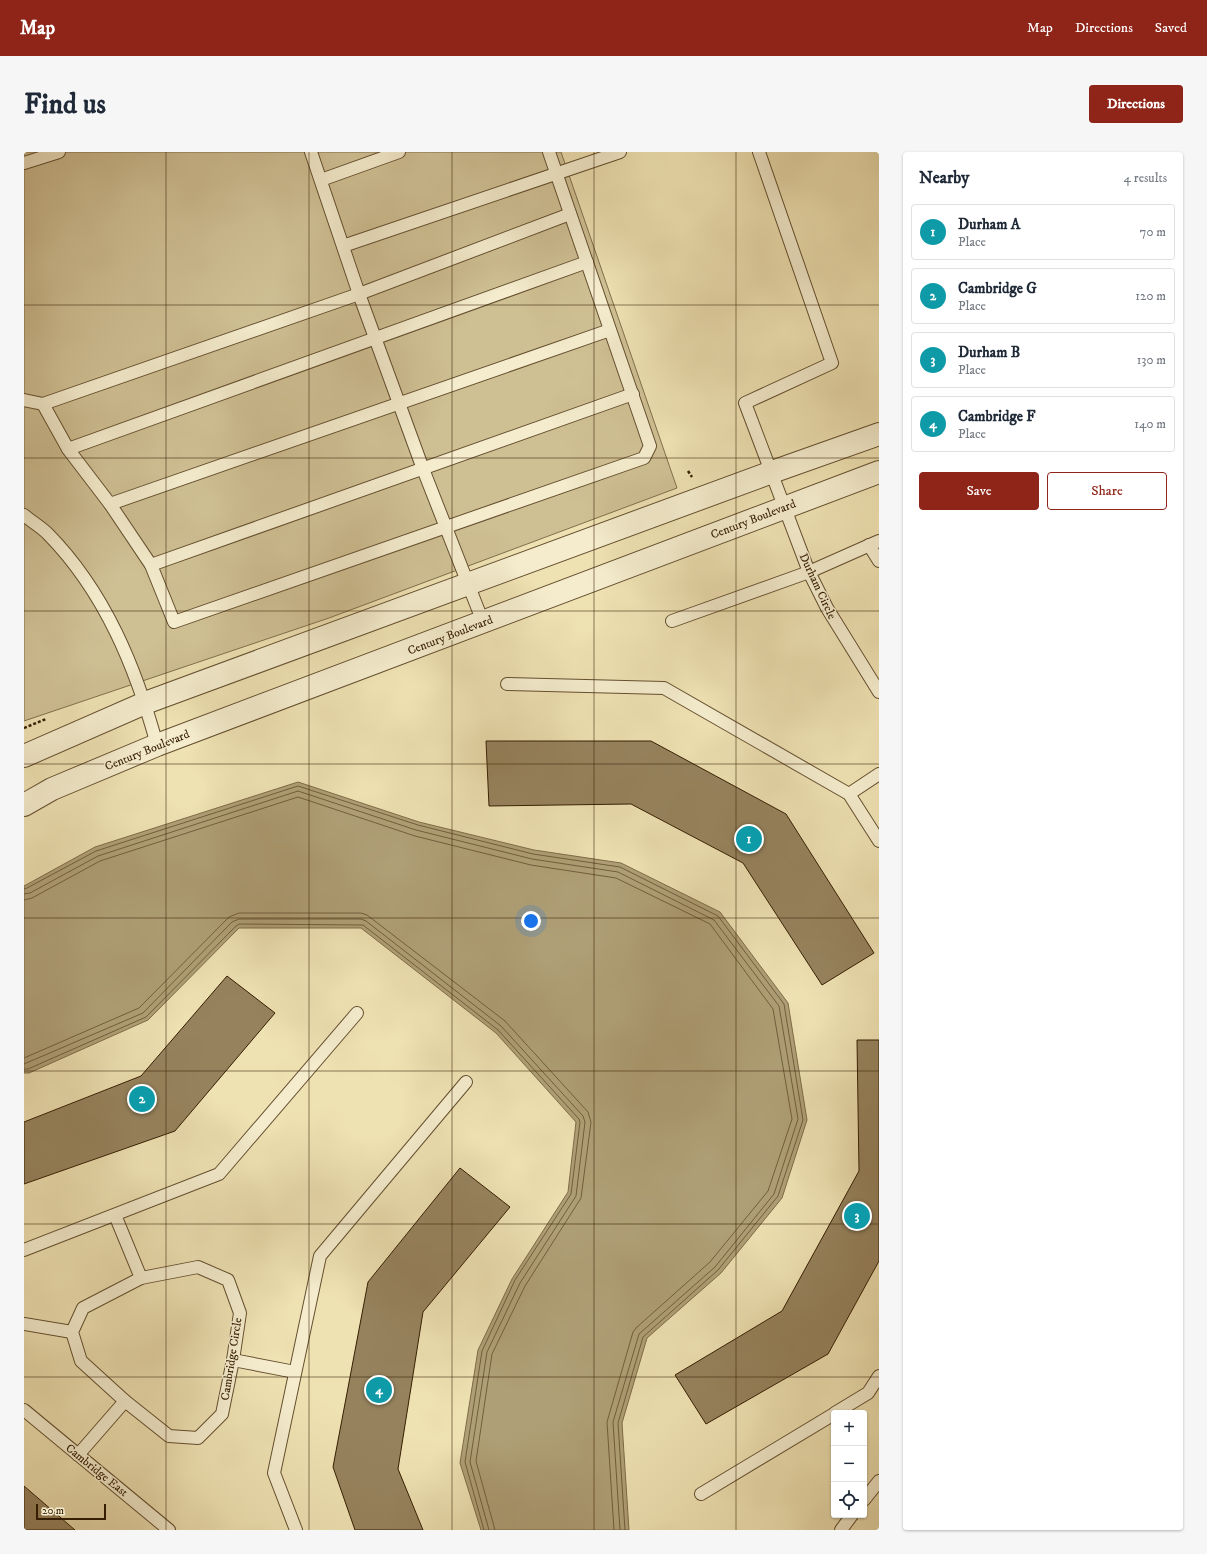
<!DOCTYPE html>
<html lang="en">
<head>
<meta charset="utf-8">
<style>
	body { margin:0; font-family:"IM FELL DW Pica",serif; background:#f6f6f7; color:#1f2937 }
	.controls { position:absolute; right:12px; bottom:12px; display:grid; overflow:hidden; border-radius:4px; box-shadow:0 1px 3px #0004 }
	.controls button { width:36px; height:36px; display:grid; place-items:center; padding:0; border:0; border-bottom:1px solid #e0e1e3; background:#fff; color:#1f2937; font:20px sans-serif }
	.scale { position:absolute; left:12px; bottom:10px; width:70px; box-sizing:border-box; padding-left:4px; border:2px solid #361e03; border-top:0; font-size:11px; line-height:14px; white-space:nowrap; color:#361e03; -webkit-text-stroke:3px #f4eccd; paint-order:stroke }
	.you { position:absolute; left:507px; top:769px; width:14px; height:14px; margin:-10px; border:3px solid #fff; border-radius:50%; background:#1a73e8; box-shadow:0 0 0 6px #1a73e833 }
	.badge { display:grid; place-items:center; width:26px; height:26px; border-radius:50%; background:#8f2418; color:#fff; font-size:13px; font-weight:700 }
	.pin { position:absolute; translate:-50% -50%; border:2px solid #fff; box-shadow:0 1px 4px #0006 }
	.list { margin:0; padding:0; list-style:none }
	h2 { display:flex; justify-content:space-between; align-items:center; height:52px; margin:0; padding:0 16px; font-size:17px }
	h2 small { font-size:13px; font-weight:400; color:#747a83 }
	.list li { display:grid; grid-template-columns:26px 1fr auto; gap:12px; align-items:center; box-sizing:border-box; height:56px; margin:0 8px 8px; padding:0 8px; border:1px solid #e0e1e3; border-radius:4px }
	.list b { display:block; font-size:15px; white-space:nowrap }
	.list p { margin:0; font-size:13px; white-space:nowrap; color:#747a83 }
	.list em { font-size:13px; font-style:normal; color:#747a83 }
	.actions { display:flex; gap:8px; padding:12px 16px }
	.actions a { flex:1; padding:9px 0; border:1px solid #8f2418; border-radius:4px; text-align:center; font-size:14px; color:#8f2418 }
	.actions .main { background:#8f2418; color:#fff }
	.icon { flex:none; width:22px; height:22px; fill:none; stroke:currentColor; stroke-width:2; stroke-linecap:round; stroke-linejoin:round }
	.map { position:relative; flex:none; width:855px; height:1378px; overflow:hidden; border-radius:4px }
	header { display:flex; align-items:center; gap:24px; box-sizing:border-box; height:56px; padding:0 20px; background:#8f2418; color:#fff }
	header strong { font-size:19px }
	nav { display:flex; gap:22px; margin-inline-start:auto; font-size:14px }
	.intro { display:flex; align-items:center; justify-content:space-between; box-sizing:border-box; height:96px; padding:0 24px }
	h1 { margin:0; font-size:28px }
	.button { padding:10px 18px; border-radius:4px; background:#8f2418; color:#fff; font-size:14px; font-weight:700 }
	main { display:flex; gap:24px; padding:0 24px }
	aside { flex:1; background:#fff; border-radius:4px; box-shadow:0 1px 3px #0004 }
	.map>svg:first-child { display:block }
	.green { fill:#cfc094; stroke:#826f4c }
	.water { fill:#af9f76; stroke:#7f6b48 }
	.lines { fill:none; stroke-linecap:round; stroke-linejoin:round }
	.shore { stroke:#725e3c; stroke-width:1 }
	.building { fill:#96835e; stroke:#361e03 }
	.lane-casing { stroke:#644f2f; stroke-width:14 }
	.street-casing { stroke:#644f2f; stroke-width:24 }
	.path { stroke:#361e03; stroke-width:2.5; stroke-dasharray:3 2; stroke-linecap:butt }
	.lane { stroke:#f4eccd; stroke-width:12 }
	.street { stroke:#f4eccd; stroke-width:22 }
	.grid { fill:none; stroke:#361e03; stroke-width:1; stroke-opacity:0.55 }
	.labels { text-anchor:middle; stroke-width:3; stroke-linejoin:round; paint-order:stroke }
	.street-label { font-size:12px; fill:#361e03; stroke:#f4eccd }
</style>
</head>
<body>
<header>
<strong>Map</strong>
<nav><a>Map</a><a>Directions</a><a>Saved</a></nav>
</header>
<div class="intro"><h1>Find us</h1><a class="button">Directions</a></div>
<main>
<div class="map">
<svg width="855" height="1378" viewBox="0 0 855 1378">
	<rect width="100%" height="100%" fill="#eee1b2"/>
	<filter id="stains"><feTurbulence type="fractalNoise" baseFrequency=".005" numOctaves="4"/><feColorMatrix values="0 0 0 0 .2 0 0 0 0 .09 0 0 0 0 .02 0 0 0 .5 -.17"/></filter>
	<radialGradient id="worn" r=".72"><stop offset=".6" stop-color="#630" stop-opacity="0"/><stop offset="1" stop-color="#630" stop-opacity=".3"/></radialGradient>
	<path class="green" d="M 0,0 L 537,0 L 653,336 L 305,466 L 0,569 Z"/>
	<path class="water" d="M 274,630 L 395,670 L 510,698 L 597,711 L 696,760 L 764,851 L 783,968 L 758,1046 L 697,1121 L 623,1186 L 598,1271 L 605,1378 L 457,1378 L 436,1311 L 454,1198 L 488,1127 L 544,1040 L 552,970 L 472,881 L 337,776 L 215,776 L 124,868 L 5,921 L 0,921 L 0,734 L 71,695 Z"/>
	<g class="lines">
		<g class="shore">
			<path d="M 0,737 L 3,736 L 72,699 L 274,634 L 394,673 L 509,702 L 596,715 L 694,764 L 760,852 L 779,968 L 754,1044 L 694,1118 L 619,1185 L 594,1271 L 601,1378"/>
			<path d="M 0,742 L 6,741 L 74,704 L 274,639 L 392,678 L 508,707 L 594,720 L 690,768 L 755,854 L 774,967 L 750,1042 L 691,1115 L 615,1182 L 589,1270 L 596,1378"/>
			<path d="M 0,748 L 8,746 L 76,709 L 274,645 L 391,684 L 507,713 L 592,726 L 686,772 L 749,857 L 768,967 L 744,1039 L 686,1110 L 613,1175 L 609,1180 L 583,1270 L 590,1378"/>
			<path d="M 0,906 L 115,856 L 205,765 L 215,761 L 337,761 L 343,763 L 481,869 L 564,960 L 567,970 L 557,1046 L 501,1134 L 468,1202 L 452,1309 L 471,1378"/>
			<path d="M 0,912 L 119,861 L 208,770 L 215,767 L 337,767 L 342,769 L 477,874 L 559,964 L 561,970 L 552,1044 L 496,1131 L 463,1200 L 446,1310 L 465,1378"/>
			<path d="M 0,917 L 4,917 L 122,865 L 212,774 L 215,772 L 339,773 L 474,878 L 555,967 L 556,970 L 547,1042 L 491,1128 L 458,1199 L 441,1310 L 460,1378"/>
		</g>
	</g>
	<g class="building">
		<path d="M 462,589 L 627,589 L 762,662 L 850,801 L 798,833 L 719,711 L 607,652 L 465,654 Z"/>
		<path d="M 203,824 L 251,861 L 151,979 L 0,1032 L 0,970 L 117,924 Z"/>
		<path d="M 833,888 L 855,888 L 855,1109 L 804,1202 L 682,1272 L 651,1223 L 758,1159 L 835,1019 Z"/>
		<path d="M 436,1016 L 486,1055 L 399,1160 L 374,1317 L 399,1378 L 331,1378 L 309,1315 L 344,1130 Z"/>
		<path d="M 0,1334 L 51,1378 L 0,1378 Z"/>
	</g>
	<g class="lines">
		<g class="lane-casing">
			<g id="lane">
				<path d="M 287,0 L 335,142 L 399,317 L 459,470"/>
				<path d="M 525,0 C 559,98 593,196 626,294 L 620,306 L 150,470 L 127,413 L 86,352 L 586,178"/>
				<path d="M 735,0 L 808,211 L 721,251 L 785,420 L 803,456 L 855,540"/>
				<path d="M 0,11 L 35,0"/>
				<path d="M 297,28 L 375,0"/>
				<path d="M 319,94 L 596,0"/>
				<path d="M 0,248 L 19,252 L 335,142 L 546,62"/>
				<path d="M 19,252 L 44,297"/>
				<path d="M 86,352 L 44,297 L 563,110"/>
				<path d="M 0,363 C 8,370 17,375 24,382 C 81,440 112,516 133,593"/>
				<path d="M 845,393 L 855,409"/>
				<path d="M 127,413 L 609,242"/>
				<path d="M 648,469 L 785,420 L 855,389"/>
				<path d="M 483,532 L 640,536 L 825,642 L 855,689"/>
				<path d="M 825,642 L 855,622"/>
				<path d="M 91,1063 L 117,1126"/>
				<path d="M 0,1098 L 195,1022 L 333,861"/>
				<path d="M 174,1115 L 204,1128 L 216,1161 L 209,1208 L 198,1262 L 174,1286 L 145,1284 L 101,1249 L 57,1209 L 48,1180 L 59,1156 L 117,1126 Z"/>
				<path d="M 0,1172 L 48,1180"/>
				<path d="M 209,1208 L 271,1220"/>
				<path d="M 0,1258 L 145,1378"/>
				<path d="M 811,1261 L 844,1241 L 855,1224"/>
				<path d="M 54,1303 L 101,1249"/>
				<path d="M 677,1342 L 810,1262"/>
				<path d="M 840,1348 L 855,1329"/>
				<path d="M 272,1378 L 250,1321 L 296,1104 L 442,930"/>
				<path d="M 817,1378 L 828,1363"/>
			</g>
		</g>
		<g class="street-casing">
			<g id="street">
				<path d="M 0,604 L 121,551 L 748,320 L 855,282"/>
				<path d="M 0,653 L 28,637 L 133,593 L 855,320"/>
			</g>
		</g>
		<g class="path">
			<path d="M 664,319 L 668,325"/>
			<path d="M 0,576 L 22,567"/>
		</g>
		<use href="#lane" class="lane"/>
		<use href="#street" class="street"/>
	</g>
	<path class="grid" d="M 142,0 L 142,1378M 285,0 L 285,1378M 428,0 L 428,1378M 570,0 L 570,1378M 712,0 L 712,1378M 0,153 L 855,153M 0,306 L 855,306M 0,459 L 855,459M 0,612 L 855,612M 0,766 L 855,766M 0,919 L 855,919M 0,1072 L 855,1072M 0,1225 L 855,1225"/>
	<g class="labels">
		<g class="street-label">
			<text transform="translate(729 367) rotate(-21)" y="4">Century Boulevard</text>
			<text transform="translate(794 434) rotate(65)" y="4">Durham Circle</text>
			<text transform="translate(426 483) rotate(-21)" y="4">Century Boulevard</text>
			<text transform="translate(123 598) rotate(-22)" y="4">Century Boulevard</text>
			<text transform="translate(207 1207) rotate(-81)" y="4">Cambridge Circle</text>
			<text transform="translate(73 1318) rotate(39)" y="4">Cambridge East</text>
		</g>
	</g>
	<rect width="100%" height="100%" filter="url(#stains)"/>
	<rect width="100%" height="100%" fill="url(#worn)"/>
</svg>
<div class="controls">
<button>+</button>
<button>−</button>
<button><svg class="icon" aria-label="locate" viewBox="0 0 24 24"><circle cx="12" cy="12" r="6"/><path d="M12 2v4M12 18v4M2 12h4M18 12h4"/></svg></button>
</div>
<div class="scale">20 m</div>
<div class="you"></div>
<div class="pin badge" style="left:725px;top:687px;background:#0f9aa8">1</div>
<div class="pin badge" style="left:118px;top:947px;background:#0f9aa8">2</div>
<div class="pin badge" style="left:833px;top:1064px;background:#0f9aa8">3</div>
<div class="pin badge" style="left:355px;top:1238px;background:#0f9aa8">4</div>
</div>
<aside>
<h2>Nearby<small>4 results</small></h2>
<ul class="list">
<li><span class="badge" style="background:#0f9aa8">1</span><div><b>Durham A</b><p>Place</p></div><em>70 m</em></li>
<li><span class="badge" style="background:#0f9aa8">2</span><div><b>Cambridge G</b><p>Place</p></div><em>120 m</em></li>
<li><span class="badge" style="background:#0f9aa8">3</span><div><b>Durham B</b><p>Place</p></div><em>130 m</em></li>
<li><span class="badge" style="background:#0f9aa8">4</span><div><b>Cambridge F</b><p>Place</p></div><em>140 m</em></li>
</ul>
<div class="actions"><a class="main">Save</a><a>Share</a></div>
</aside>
</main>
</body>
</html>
